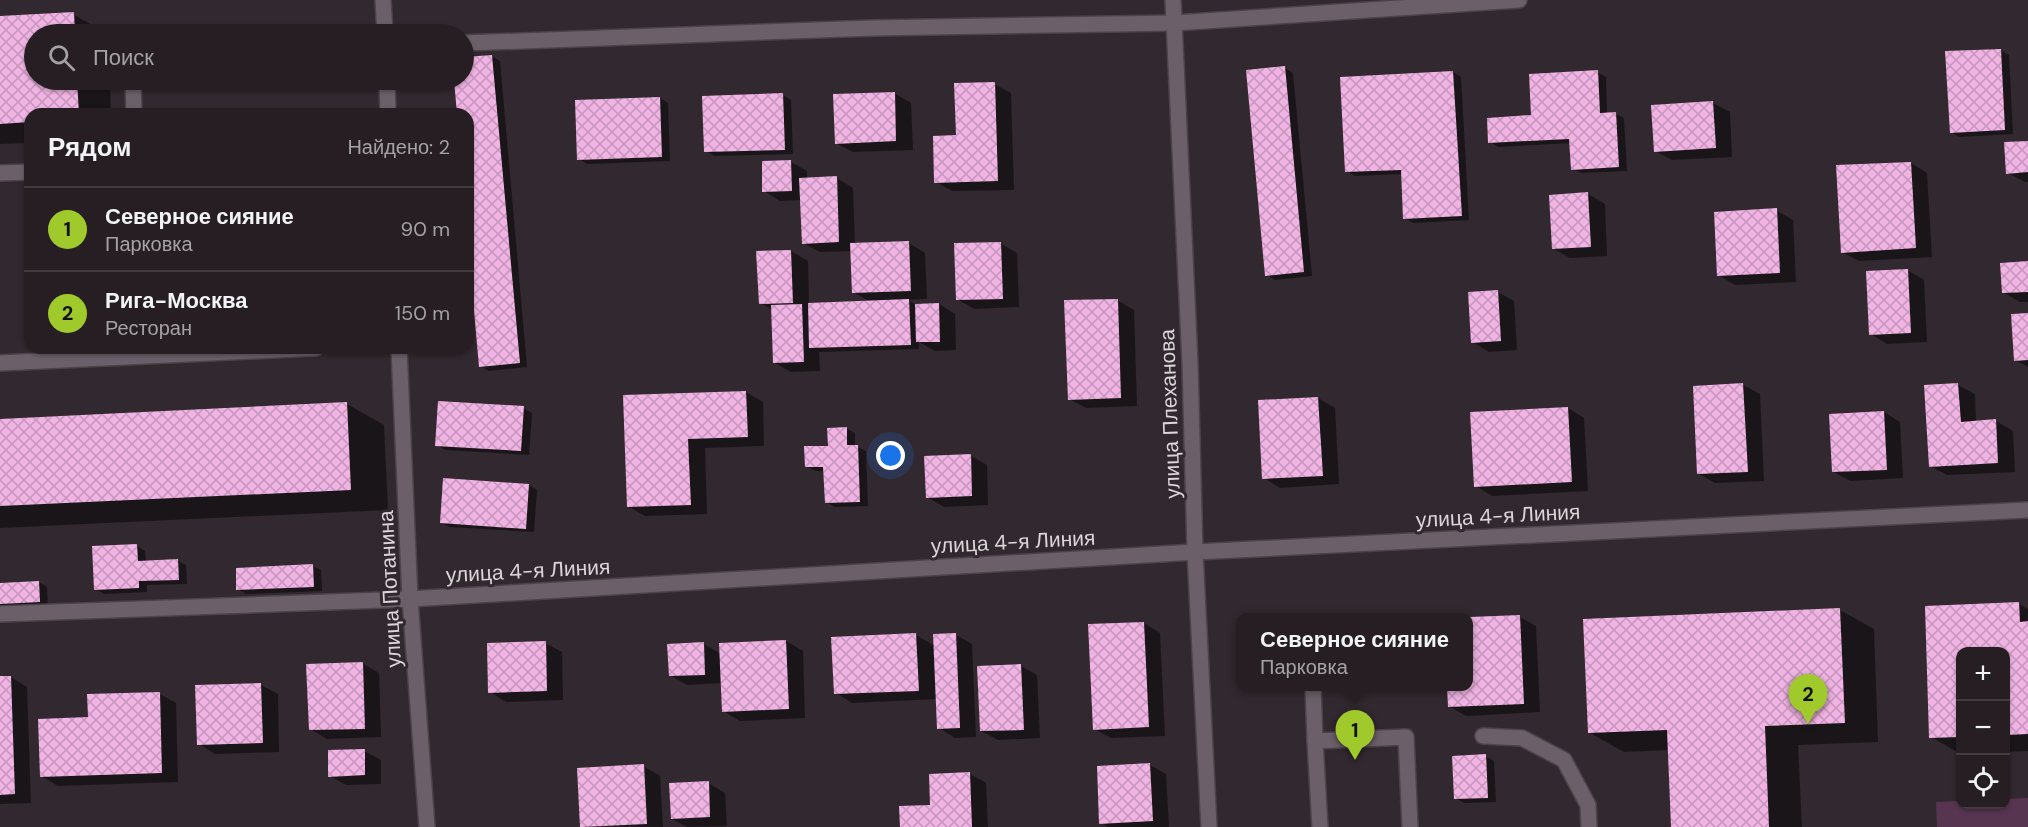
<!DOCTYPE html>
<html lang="ru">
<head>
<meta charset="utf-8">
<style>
	body { margin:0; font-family:"DM Sans",sans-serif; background:#2e272b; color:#f1f3f6 }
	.controls { position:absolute; right:18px; bottom:18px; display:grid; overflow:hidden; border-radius:12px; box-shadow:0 2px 4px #0004 }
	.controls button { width:54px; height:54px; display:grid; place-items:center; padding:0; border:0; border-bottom:2px solid #423c41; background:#261e23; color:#f1f3f6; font:30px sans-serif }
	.you { position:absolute; left:891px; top:456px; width:21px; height:21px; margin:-15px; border:4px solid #fff; border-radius:50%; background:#1a73e8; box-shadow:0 0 0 9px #1a73e833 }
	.badge { display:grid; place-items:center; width:39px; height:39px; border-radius:50%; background:#a0c92b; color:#111; font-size:20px; font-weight:700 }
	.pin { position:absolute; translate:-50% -50px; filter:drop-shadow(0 2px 3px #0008) }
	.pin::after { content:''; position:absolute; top:32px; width:21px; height:18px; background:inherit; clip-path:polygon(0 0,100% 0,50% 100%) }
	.popup { position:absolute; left:1236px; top:613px; width:237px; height:78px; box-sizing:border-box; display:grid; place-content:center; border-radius:12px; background:#261e23; filter:drop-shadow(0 2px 4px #0005); font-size:20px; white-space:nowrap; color:#a4a2a6 }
	.popup b { font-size:22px; color:#f1f3f6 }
	.popup::after { content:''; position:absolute; left:50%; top:100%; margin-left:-12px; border:12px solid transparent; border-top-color:#261e23 }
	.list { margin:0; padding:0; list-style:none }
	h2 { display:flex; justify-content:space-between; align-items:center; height:78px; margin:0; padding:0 24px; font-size:26px }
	h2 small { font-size:20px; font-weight:400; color:#a4a2a6 }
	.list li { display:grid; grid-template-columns:39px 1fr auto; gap:18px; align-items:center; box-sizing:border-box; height:84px; padding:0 24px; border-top:2px solid #423c41 }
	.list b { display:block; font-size:22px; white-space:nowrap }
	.list p { margin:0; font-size:20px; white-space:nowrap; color:#a4a2a6 }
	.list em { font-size:20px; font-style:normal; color:#a4a2a6 }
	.icon { flex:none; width:33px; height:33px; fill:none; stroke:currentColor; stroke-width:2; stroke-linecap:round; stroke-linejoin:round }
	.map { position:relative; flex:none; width:2028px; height:827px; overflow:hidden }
	.search { position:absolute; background:#261e23; box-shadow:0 2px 4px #0004; left:24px; top:24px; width:450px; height:66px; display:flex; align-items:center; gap:15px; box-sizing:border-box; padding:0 21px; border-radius:33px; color:#a4a2a6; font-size:22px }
	.panel { position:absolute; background:#261e23; box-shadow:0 2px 4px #0004; left:24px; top:108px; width:450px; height:246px; border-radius:18px }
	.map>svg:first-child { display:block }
	.green { fill:#573551 }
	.shadow { fill:#0007 }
	.building { fill:url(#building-cross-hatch) }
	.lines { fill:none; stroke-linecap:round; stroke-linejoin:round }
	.lane-casing { stroke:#4c434a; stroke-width:18 }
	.street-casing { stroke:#4c434a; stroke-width:18 }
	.lane { stroke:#6b6069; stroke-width:15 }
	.street { stroke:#6b6069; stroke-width:15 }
	.labels { text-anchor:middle; stroke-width:6; stroke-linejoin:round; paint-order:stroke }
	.street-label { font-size:21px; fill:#dcd6db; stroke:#32282f }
</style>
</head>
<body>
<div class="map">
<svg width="2028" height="827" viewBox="0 0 2028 827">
	<defs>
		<pattern id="building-cross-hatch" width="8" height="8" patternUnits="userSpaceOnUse" patternTransform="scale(1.5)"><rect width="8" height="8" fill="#f0b3e3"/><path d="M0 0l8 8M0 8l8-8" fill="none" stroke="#c496bb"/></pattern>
	</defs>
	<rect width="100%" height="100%" fill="#32282f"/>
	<path class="green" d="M 2028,798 L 2028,827 L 1937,827 L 1936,802 L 1960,801 L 1960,804 L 2006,804 L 2006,799 Z"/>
	<g class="shadow">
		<path d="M 73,14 L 107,34 L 34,34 L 34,80 L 110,80 L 111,114 L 30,114 L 30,143 L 0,144 L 0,17 Z"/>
		<path d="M 2000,50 L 2009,55 L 2013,134 L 1959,137 L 1951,132 Z"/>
		<path d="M 491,56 L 500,61 L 527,367 L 489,371 L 480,366 L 468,225 L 468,114 L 458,114 L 455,80 L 464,80 L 464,59 Z"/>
		<path d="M 1285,68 L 1293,73 L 1312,276 L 1275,280 L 1267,275 Z"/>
		<path d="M 1453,72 L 1461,77 L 1469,220 L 1413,223 L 1405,218 L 1402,174 L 1355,176 L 1347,171 L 1342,78 Z"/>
		<path d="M 1597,72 L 1606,77 L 1607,114 L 1616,114 L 1624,118 L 1627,171 L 1581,173 L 1573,169 L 1571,143 L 1498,147 L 1490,142 L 1532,117 Z"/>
		<path d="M 994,84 L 1011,93 L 1014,190 L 952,191 L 936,182 L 957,137 Z"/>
		<path d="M 894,93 L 911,103 L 913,150 L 853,152 L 836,143 Z"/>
		<path d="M 783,95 L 791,100 L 793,154 L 714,156 L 706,151 Z"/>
		<path d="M 660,98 L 668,103 L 670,161 L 587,164 L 579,159 Z"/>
		<path d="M 1713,103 L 1730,112 L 1732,157 L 1672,160 L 1655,151 Z"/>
		<path d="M 2028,142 L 2028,182 L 2025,182 L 2008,173 Z"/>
		<path d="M 791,162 L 807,171 L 807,179 L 837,178 L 853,188 L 855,245 L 909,243 L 925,253 L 927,299 L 908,300 L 916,305 L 939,304 L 955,314 L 956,350 L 935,351 L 919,342 L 919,349 L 819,352 L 820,371 L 791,372 L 775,363 L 773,310 L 760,303 L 791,251 L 808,261 L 809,305 L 871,302 L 853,292 L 852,251 L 820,252 L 803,243 L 802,200 L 780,201 L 764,191 Z"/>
		<path d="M 1911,163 L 1927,173 L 1932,257 L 1859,261 L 1842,252 Z"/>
		<path d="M 1588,194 L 1605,204 L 1607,256 L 1570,258 L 1554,249 Z"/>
		<path d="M 1776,210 L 1793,220 L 1796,282 L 1735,285 L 1718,275 Z"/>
		<path d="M 1000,243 L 1017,253 L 1019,307 L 974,309 L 957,299 Z"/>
		<path d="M 2028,263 L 2028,302 L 2020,302 L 2003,292 Z"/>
		<path d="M 1907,270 L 1924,280 L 1927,342 L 1887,344 L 1871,334 Z"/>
		<path d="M 1498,292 L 1514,301 L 1517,350 L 1489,352 L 1473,342 Z"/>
		<path d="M 1117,300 L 1134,310 L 1137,406 L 1086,408 L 1069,399 Z"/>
		<path d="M 2028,315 L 2028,367 L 2015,360 Z"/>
		<path d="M 1743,385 L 1760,394 L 1764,481 L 1715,483 L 1699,474 Z"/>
		<path d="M 1958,385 L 1975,394 L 1976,422 L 1996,421 L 2013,431 L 2015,472 L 1947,475 L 1930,466 Z"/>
		<path d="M 746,392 L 763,402 L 764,446 L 705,448 L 707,514 L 645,516 L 629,507 L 625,396 Z"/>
		<path d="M 1318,398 L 1335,408 L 1339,484 L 1280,488 L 1264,478 L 1259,402 Z"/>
		<path d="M 347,404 L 384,425 L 388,510 L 0,528 L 0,420 Z"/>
		<path d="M 523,408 L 532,413 L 529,455 L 445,450 L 437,445 Z"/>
		<path d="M 1568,408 L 1584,418 L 1588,491 L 1492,496 L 1476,486 Z"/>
		<path d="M 1884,412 L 1900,422 L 1903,478 L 1850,481 L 1834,472 Z"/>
		<path d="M 846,428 L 855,433 L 855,446 L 866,451 L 868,506 L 835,507 L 826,502 L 825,471 L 815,471 L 806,466 L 829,447 Z"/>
		<path d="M 971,456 L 987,465 L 988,505 L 944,507 L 927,497 Z"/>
		<path d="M 529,485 L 537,490 L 534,532 L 450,527 L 442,523 Z"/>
		<path d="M 137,546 L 145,551 L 146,562 L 178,561 L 186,565 L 187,584 L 147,585 L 147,592 L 104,594 L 96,589 Z"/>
		<path d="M 313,566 L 321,570 L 322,591 L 246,594 L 238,589 Z"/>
		<path d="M 39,582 L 47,587 L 48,606 L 0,608 L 0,584 Z"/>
		<path d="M 2019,604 L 2028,609 L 2028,751 L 2006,752 L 2006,652 L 1960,652 L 1960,753 L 1959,753 L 1931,737 L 1926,607 Z"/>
		<path d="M 1840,610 L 1874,629 L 1878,742 L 1798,745 L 1802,827 L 1672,827 L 1669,750 L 1624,752 L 1590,733 Z"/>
		<path d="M 1520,617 L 1536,626 L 1540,712 L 1466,716 L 1449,706 L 1469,686 L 1469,619 Z"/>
		<path d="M 1144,623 L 1160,633 L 1165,736 L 1111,738 L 1094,729 Z"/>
		<path d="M 916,635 L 935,646 L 956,635 L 972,644 L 976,737 L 955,738 L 939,728 L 938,699 L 852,703 L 836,693 Z"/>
		<path d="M 786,641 L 803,651 L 805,718 L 740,721 L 723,711 L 722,683 L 687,685 L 670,675 L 704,644 L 721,654 L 720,645 Z"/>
		<path d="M 545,643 L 562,652 L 563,700 L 506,702 L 490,692 Z"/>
		<path d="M 362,663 L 379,673 L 381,737 L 327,739 L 310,729 Z"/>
		<path d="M 1021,666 L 1037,675 L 1040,738 L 998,740 L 981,731 Z"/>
		<path d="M 11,677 L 27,687 L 31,803 L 0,804 L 0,678 Z"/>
		<path d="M 261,685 L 278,694 L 279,752 L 215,754 L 199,744 L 197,687 Z"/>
		<path d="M 160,694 L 176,703 L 178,782 L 58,786 L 41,776 L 89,718 Z"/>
		<path d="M 364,751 L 381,760 L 381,784 L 346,785 L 330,776 Z"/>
		<path d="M 1485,756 L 1494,761 L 1496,802 L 1464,803 L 1456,798 Z"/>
		<path d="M 1150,765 L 1166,774 L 1169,827 L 1108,827 L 1101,823 Z"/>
		<path d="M 643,766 L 660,776 L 663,827 L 581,826 Z"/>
		<path d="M 970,774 L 986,783 L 988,827 L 901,827 L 931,806 Z"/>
		<path d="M 708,783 L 725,793 L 727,826 L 687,827 L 672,819 Z"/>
	</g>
	<g class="building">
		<path d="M 74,12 L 75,34 L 34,34 L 34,80 L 77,80 L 79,114 L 30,114 L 30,122 L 0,124 L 0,16 Z"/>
		<path d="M 2001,49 L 2005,130 L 1950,133 L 1945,51 Z"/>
		<path d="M 492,55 L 520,363 L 479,367 L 468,242 L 468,114 L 457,114 L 454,80 L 464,80 L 464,57 Z"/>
		<path d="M 1285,66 L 1304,272 L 1265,276 L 1246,70 Z"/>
		<path d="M 1598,70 L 1600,113 L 1616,112 L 1619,167 L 1571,170 L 1569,139 L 1488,143 L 1487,118 L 1531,115 L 1529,74 Z"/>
		<path d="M 1453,71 L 1462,216 L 1403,219 L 1401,170 L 1345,172 L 1340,77 Z"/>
		<path d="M 995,82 L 998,181 L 934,183 L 933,136 L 956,135 L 954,83 Z"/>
		<path d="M 895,92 L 896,141 L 835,144 L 833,94 Z"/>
		<path d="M 783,93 L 785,150 L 704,152 L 702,96 Z"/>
		<path d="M 660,97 L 662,157 L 577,160 L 575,100 Z"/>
		<path d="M 1713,101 L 1716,148 L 1654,152 L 1651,105 Z"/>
		<path d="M 2028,141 L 2028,172 L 2006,174 L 2004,142 Z"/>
		<path d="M 791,160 L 792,191 L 762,192 L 762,161 Z"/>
		<path d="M 1911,162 L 1916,248 L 1841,253 L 1836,165 Z"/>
		<path d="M 837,176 L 839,242 L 802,244 L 799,178 Z"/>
		<path d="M 1588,192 L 1591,247 L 1552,249 L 1549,195 Z"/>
		<path d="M 1777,208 L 1780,273 L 1717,276 L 1714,212 Z"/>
		<path d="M 909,241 L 911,291 L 852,293 L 850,243 Z"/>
		<path d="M 1001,242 L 1003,299 L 956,300 L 954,243 Z"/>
		<path d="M 791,250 L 793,303 L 759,304 L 756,251 Z"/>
		<path d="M 2028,261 L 2028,292 L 2002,293 L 2000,263 Z"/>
		<path d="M 1908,269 L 1911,333 L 1869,335 L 1866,271 Z"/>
		<path d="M 1498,290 L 1501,341 L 1471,343 L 1468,292 Z"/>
		<path d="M 909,299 L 911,345 L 809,348 L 808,303 Z"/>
		<path d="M 1118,299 L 1121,398 L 1068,400 L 1064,300 Z"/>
		<path d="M 939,303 L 940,342 L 916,342 L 915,304 Z"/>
		<path d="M 802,304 L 804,362 L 773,363 L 771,305 Z"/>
		<path d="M 2028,313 L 2028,360 L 2014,361 L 2011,314 Z"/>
		<path d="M 1743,383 L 1748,472 L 1697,474 L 1693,386 Z"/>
		<path d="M 1958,383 L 1961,422 L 1996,419 L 1998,463 L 1929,467 L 1924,385 Z"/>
		<path d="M 746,391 L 748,437 L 688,439 L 691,505 L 627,507 L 623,395 Z"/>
		<path d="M 1318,397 L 1323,476 L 1262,479 L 1258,400 Z"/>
		<path d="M 438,401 L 524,406 L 521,451 L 435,446 Z"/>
		<path d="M 347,402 L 351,490 L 0,506 L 0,419 Z"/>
		<path d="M 1568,407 L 1572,482 L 1474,487 L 1470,412 Z"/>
		<path d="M 1884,411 L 1887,470 L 1832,472 L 1829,414 Z"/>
		<path d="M 847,427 L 847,445 L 858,445 L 860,502 L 825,503 L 823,467 L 805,467 L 804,446 L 828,446 L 827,428 Z"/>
		<path d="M 971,454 L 972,496 L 926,498 L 924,456 Z"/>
		<path d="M 443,478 L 529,484 L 526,529 L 440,523 Z"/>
		<path d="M 137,544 L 138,561 L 178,559 L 179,580 L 139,581 L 139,588 L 94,590 L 92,546 Z"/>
		<path d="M 313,564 L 314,587 L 236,590 L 236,568 Z"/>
		<path d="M 39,581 L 40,602 L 0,604 L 0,583 Z"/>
		<path d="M 2019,602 L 2020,622 L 2028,621 L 2028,734 L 2006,735 L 2006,652 L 1960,652 L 1960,737 L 1929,738 L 1925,606 Z"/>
		<path d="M 1840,608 L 1845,723 L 1765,726 L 1769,827 L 1671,827 L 1667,730 L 1588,733 L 1583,619 Z"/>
		<path d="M 1520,615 L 1524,704 L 1448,707 L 1447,686 L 1469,686 L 1469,617 Z"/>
		<path d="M 1144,622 L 1149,727 L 1093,730 L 1088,624 Z"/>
		<path d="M 916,633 L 919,691 L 834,694 L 831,637 Z"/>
		<path d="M 956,633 L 960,728 L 937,729 L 933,634 Z"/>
		<path d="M 786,640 L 789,709 L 722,712 L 719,643 Z"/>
		<path d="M 546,641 L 547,691 L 488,693 L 487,643 Z"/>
		<path d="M 704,642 L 705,675 L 669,676 L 667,644 Z"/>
		<path d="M 363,662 L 365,729 L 309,730 L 306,664 Z"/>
		<path d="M 1021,664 L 1024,730 L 980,731 L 977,666 Z"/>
		<path d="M 0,676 L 11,676 L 15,794 L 0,795 Z"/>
		<path d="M 261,683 L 263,743 L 197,745 L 195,685 Z"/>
		<path d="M 160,692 L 162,773 L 40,777 L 38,719 L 88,717 L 87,694 Z"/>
		<path d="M 365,749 L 365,775 L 328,777 L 328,750 Z"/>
		<path d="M 1486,754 L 1488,798 L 1454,799 L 1452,756 Z"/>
		<path d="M 1150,763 L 1153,821 L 1099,824 L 1097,766 Z"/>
		<path d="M 644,764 L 647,824 L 580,827 L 577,768 Z"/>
		<path d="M 970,772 L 972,827 L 900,827 L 899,806 L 930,805 L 929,774 Z"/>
		<path d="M 709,781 L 710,817 L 671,819 L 669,783 Z"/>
	</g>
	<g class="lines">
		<g class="lane-casing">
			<g id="lane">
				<path d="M 133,80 L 134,114"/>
				<path d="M 0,173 L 30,172"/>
				<path d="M 0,363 L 316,348"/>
				<path d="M 1313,686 L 1315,741"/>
				<path d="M 1483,736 L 1522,738 L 1564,760 L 1588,805 L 1589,827"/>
				<path d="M 1320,827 L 1315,741 L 1406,737 L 1410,827"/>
			</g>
		</g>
		<g class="street-casing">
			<g id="street">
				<path d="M 383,0 L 385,34"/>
				<path d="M 1173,0 L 1190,363 L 1195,552 L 1209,827"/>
				<path d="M 464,43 L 873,28 L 1174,23 L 1519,0"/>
				<path d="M 387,80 L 388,114"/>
				<path d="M 399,348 L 410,599 L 427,827"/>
				<path d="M 0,614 L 410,599 L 1195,552 L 2028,510"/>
			</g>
		</g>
		<use href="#lane" class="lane"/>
		<use href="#street" class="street"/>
	</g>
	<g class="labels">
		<g class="street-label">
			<text transform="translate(1170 414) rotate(-92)" y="7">улица Плеханова</text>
			<text transform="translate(1498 516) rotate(-3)" y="7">улица 4-я Линия</text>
			<text transform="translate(1013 542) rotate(-3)" y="7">улица 4-я Линия</text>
			<text transform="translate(528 571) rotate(-3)" y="7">улица 4-я Линия</text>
			<text transform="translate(390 589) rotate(-93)" y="7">улица Потанина</text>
		</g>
	</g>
</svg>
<div class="controls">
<button>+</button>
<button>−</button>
<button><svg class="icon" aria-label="locate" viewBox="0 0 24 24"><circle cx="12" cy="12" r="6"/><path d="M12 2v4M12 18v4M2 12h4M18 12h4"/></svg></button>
</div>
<div class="you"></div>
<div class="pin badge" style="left:1355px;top:760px">1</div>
<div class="popup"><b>Северное сияние</b>Парковка</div>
<div class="pin badge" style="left:1808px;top:724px">2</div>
<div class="search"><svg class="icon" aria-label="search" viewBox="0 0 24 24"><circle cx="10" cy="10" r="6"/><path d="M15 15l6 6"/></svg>Поиск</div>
<section class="panel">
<h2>Рядом<small>Найдено: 2</small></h2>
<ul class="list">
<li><span class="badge">1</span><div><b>Северное сияние</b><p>Парковка</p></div><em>90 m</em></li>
<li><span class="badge">2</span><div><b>Рига-Москва</b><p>Ресторан</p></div><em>150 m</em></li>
</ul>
</section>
</div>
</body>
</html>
